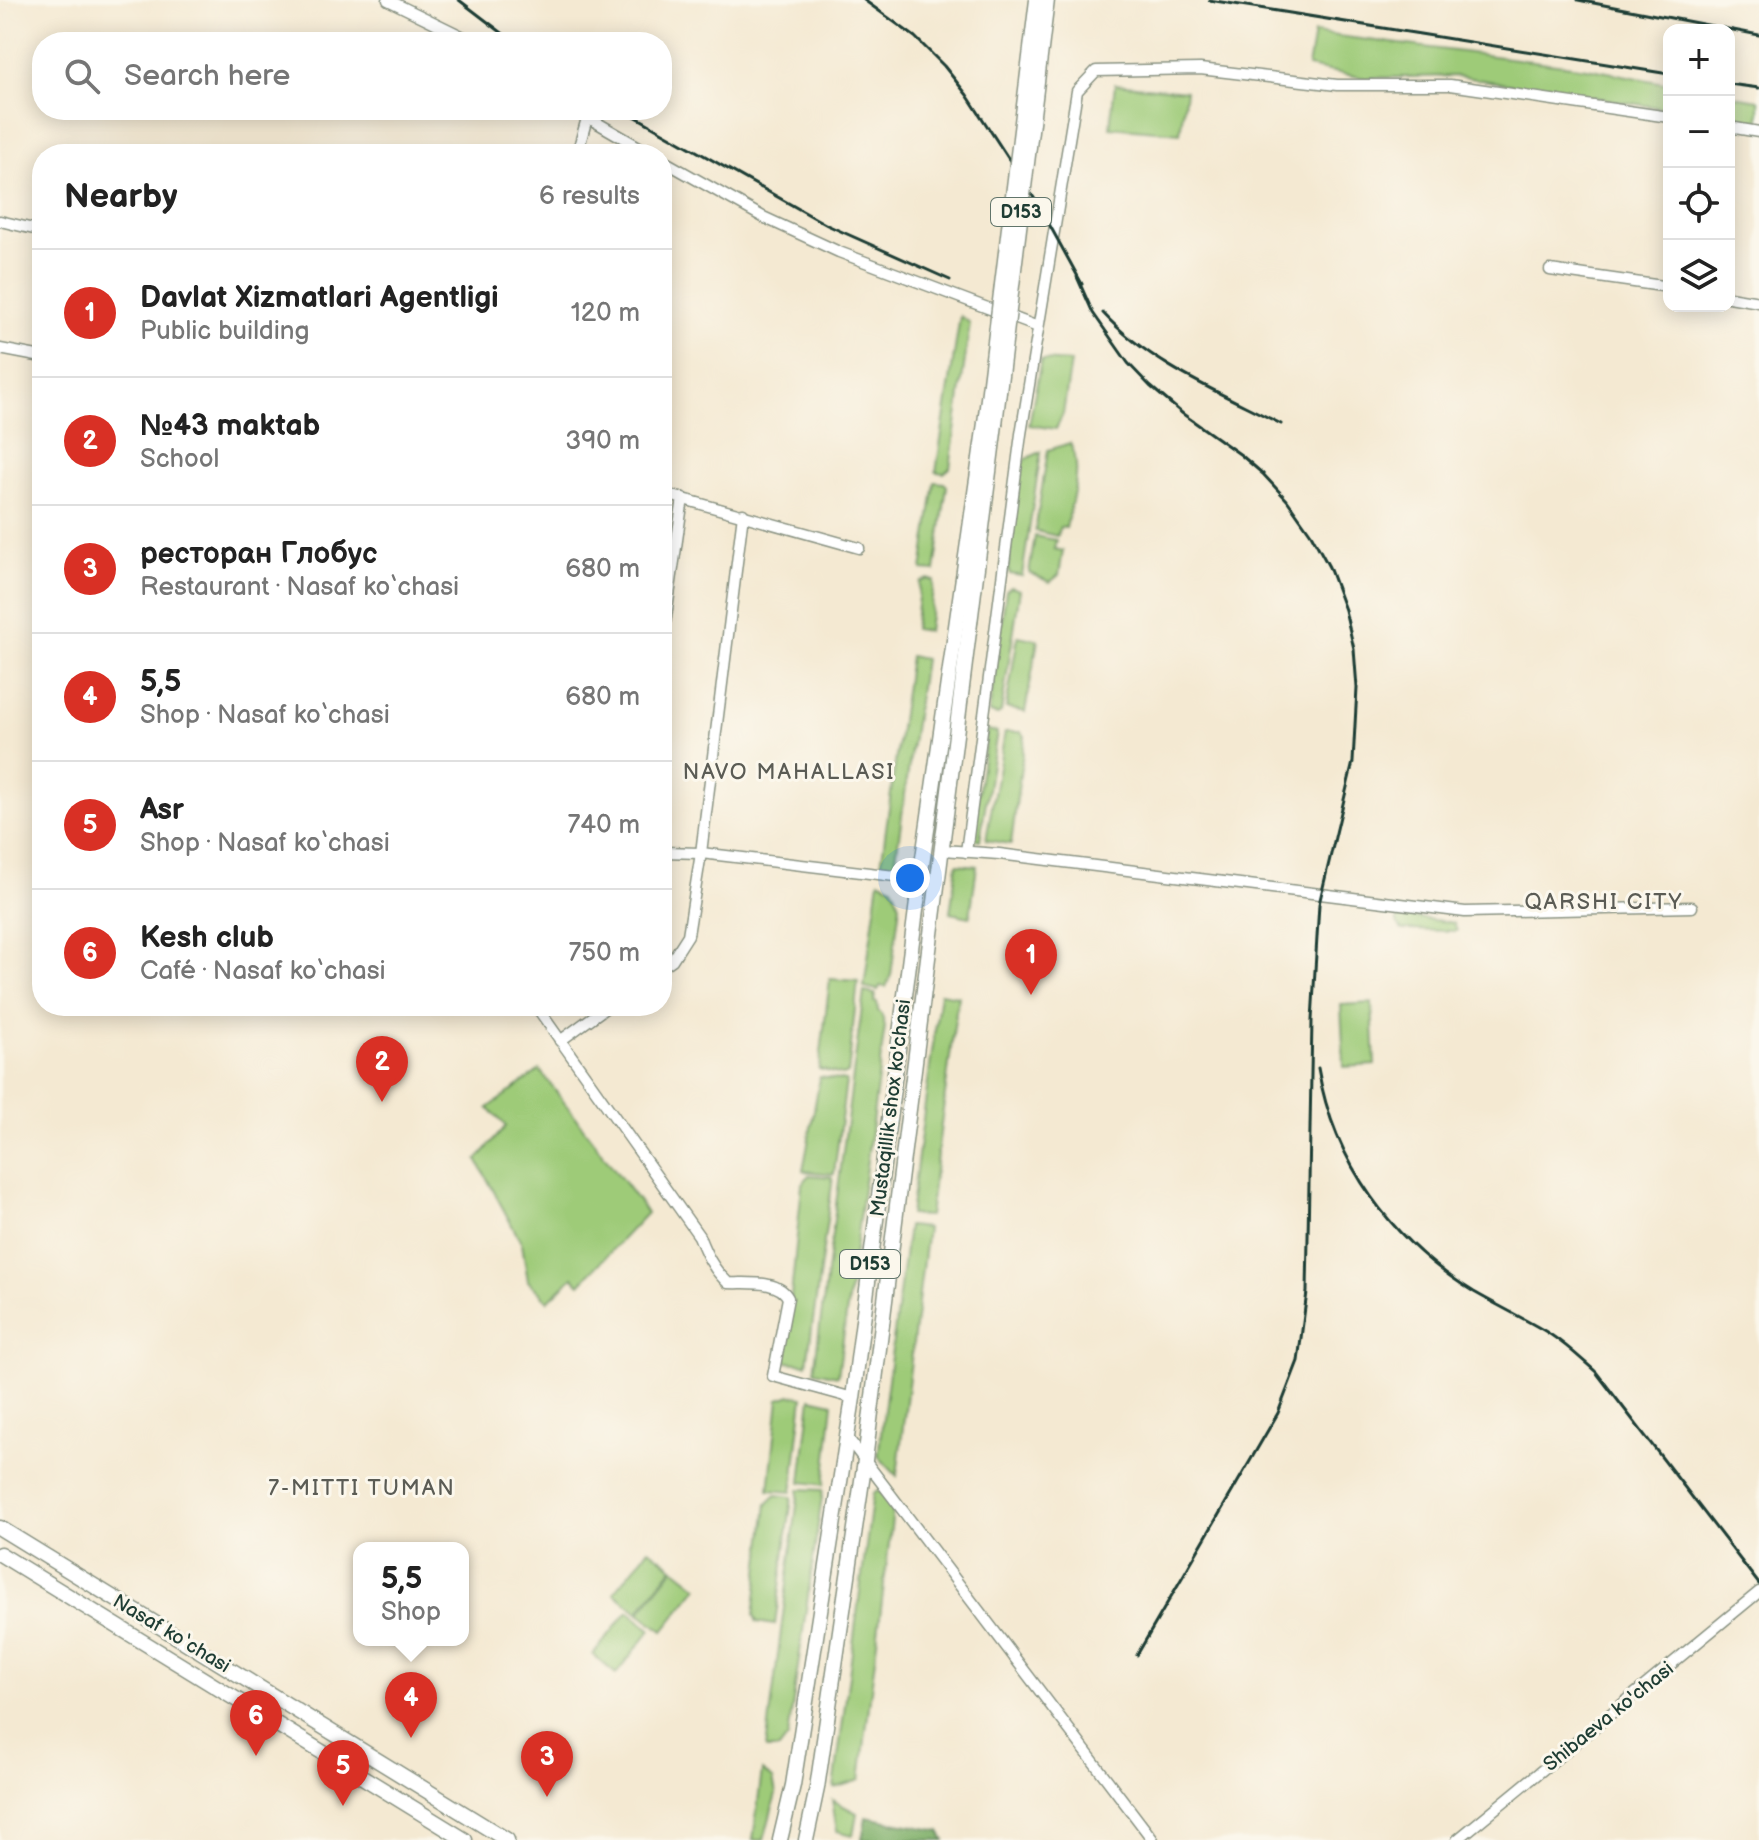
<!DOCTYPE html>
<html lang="en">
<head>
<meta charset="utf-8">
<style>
	body { margin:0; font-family:"Balsamiq Sans",sans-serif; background:#f6f6f6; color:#222 }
	.controls { position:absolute; right:24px; top:24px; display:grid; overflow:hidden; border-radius:16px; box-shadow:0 4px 20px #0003 }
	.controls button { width:72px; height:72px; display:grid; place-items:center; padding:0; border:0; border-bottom:2px solid #e0e0e0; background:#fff; color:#222; font:40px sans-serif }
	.you { position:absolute; left:910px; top:878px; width:28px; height:28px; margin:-20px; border:6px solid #fff; border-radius:50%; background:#1a73e8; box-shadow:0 0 0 12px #1a73e833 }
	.badge { display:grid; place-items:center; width:52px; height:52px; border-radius:50%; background:#d93025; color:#fff; font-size:26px; font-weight:700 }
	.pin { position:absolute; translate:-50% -66px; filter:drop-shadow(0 2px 4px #0008) }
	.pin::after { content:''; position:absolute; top:42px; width:28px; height:24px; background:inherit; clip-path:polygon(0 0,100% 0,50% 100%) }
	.popup { position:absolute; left:353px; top:1542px; width:116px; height:104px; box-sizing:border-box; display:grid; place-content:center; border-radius:16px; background:#fff; filter:drop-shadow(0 2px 6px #0005); font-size:26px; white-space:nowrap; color:#767676 }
	.popup b { font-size:30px; color:#222 }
	.popup::after { content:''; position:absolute; left:50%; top:100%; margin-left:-16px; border:16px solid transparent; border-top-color:#fff }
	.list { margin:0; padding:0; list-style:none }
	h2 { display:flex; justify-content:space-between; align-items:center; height:104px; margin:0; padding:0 32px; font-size:34px }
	h2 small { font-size:26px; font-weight:400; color:#767676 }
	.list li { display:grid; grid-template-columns:52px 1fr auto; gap:24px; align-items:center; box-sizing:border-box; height:128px; padding:0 32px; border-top:2px solid #e0e0e0 }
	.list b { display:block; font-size:30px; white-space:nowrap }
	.list p { margin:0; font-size:26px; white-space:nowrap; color:#767676 }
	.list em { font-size:26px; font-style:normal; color:#767676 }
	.icon { flex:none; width:44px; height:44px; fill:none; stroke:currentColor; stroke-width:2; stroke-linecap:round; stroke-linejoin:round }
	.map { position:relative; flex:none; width:1759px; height:1840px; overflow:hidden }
	.search { position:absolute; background:#fff; box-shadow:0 4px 20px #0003; left:32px; top:32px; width:640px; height:88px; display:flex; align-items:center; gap:20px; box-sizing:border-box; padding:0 28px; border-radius:32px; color:#767676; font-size:30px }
	.panel { position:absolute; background:#fff; box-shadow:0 4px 20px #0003; left:32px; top:144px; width:640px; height:872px; border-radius:32px }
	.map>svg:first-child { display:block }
	.green { fill:#9ecb78; stroke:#5e8456; stroke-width:2 }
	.forest { fill:#7eaf68; stroke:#4e764e; stroke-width:2 }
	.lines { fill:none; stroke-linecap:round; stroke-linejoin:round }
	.minor-casing { stroke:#8a9383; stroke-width:13 }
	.major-casing { stroke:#8a9383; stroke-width:17 }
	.minor { stroke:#fff; stroke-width:10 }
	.major { stroke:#fff; stroke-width:14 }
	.rail { stroke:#1f3d34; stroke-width:3 }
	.major-bridge-casing { stroke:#8a9383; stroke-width:17; stroke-linecap:butt }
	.major-bridge { stroke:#fff; stroke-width:14 }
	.labels { text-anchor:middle; stroke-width:6; stroke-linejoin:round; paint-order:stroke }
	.shield { fill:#fbf7ec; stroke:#61756b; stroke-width:2 }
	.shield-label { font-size:18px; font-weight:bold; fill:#1f3d34 }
	.street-label { font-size:20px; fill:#1f3d34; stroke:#fbf7ec }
	.neighbourhood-label { font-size:22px; letter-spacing:2px; fill:#5b5c55; stroke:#fbf7ec }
</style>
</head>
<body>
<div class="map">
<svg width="1759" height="1840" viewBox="0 0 1759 1840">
	<rect width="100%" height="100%" fill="#fbf7ec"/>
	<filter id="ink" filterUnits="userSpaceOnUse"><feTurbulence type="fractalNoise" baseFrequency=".0125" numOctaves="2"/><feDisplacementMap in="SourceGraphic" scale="16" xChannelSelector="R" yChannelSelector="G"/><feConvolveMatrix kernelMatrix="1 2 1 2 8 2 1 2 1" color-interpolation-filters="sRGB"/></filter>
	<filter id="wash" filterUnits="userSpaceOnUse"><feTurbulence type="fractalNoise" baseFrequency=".006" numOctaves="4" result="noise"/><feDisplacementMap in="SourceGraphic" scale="32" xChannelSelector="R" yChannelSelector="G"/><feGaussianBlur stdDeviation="1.8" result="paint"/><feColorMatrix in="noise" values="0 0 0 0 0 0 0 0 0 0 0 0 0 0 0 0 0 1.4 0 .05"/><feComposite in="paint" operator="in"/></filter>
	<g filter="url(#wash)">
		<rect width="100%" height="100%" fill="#f4e9d2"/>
		<g class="green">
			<path d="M 1314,33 L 1587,68 L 1669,84 L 1669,109 L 1457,76 L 1364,78 L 1308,67 Z"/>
			<path d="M 1115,84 L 1186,91 L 1180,133 L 1110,127 Z"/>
			<path d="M 1729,95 L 1759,100 L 1759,123 L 1729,118 Z"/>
			<path d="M 960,316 L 970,323 L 950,468 L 944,473 L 936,472 Z"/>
			<path d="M 1041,360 L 1071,362 L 1063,414 L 1056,429 L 1029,425 Z"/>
			<path d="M 1070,443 C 1084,467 1071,503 1066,528 L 1060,527 L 1057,536 L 1035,531 L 1048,450 Z"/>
			<path d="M 1041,452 L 1022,576 L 1010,574 L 1008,569 L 1020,468 L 1025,459 Z"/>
			<path d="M 935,482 L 944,483 L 947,486 L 935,571 L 922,570 Z"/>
			<path d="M 1035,536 L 1056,540 L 1054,549 L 1063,551 L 1059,575 L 1050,582 L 1029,573 Z"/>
			<path d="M 928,579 L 934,581 L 928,631 L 914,629 L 920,582 Z"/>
			<path d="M 1011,587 L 1020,590 L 1001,712 L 998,715 L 989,713 L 1006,591 Z"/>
			<path d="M 1018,636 L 1038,640 L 1025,712 L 1006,708 Z"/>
			<path d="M 910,656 L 924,659 L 895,865 L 892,867 L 881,865 Z"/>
			<path d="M 987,730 L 997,732 L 980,840 L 972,838 Z"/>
			<path d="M 1005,732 L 1021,732 L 1025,736 L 1011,844 L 986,840 Z"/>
			<path d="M 957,864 L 977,866 L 970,917 L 950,913 Z"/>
			<path d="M 879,880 L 892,886 L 900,905 L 891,975 L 886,987 L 880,986 L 878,990 L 864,987 Z"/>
			<path d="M 1397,915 L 1454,923 L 1457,931 L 1402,930 L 1397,923 Z"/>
			<path d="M 830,979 L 858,981 L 848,1074 L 842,1075 L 819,1069 Z"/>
			<path d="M 864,992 L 875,994 L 874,1002 L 877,1002 L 878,1011 L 881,1013 L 885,1026 L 838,1376 L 814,1371 Z"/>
			<path d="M 940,993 L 958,996 L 929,1216 L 910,1215 Z"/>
			<path d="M 1372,1003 L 1375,1065 L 1344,1067 L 1341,1005 Z"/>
			<path d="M 540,1070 L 647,1213 L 580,1284 L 573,1277 L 548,1301 L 528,1281 L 522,1244 L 477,1160 L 506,1126 L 488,1108 Z"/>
			<path d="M 820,1077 L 846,1081 L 834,1174 L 803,1171 Z"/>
			<path d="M 809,1175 L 833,1177 L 807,1364 L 787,1362 L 785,1357 L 802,1185 Z"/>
			<path d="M 908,1226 L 927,1228 L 897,1476 L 878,1456 Z"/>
			<path d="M 791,1395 L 803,1397 L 792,1492 L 769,1490 L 779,1399 Z"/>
			<path d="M 811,1398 L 833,1403 L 824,1485 L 801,1482 Z"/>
			<path d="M 799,1489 L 823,1490 L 788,1737 L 779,1749 L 766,1749 Z"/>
			<path d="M 878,1491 L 894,1503 L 860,1780 L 834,1788 L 873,1493 Z"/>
			<path d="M 776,1495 L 792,1497 L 775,1625 L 757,1622 L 754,1615 L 767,1504 Z"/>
			<path d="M 649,1549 L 673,1567 L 638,1612 L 614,1593 Z"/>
			<path d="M 674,1568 L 698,1587 L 663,1631 L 639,1613 Z"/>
			<path d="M 628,1611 L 651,1630 L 616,1674 L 593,1655 Z"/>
			<path d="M 762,1771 L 773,1779 L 776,1794 L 764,1840 L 753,1840 Z"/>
			<path d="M 832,1800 L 857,1813 L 853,1835 L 837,1831 Z"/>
		</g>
		<path class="forest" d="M 866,1817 L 940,1831 L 945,1840 L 862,1840 Z"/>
	</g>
	<g filter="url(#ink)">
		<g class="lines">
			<g class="minor-casing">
				<g id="minor">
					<path d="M 388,0 L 474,42"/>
					<path d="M 575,110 L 651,154"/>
					<path d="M 1729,127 L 1759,132"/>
					<path d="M 577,154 L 587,118"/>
					<path d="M 662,160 L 763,217 L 839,252 L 1038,327"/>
					<path d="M 0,221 L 42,231"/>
					<path d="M 1550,270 L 1669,287"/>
					<path d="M 1729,297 L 1759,302"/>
					<path d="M 0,349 L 42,357"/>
					<path d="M 662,493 L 859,548"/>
					<path d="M 662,645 L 683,498"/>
					<path d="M 943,850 L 999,854 L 1465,912 L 1692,907"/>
					<path d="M 662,852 L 701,853 L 920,879"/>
					<path d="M 966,852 L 1021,434 L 1077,91 L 1096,71 L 1200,69 L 1337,85 L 1450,85 L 1669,117"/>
					<path d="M 662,967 L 672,960 L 688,935 L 701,853 L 743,514"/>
					<path d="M 536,1006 L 699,1236 C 706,1254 713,1269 728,1283 C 747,1284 779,1279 788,1298 L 773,1376 L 853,1398"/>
					<path d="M 560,1041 L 608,1006"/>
					<path d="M 847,1437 L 1153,1840"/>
					<path d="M 1457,1840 L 1759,1592"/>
				</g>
			</g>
			<g class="major-casing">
				<g id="major">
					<path d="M 0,1528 L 507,1840"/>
					<path d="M 0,1554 L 465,1840"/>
					<path d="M 780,1840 L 793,1785 L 853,1398 L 920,879 L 985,423"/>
					<path d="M 806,1840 L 817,1788 L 865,1460 L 995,424"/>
				</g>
			</g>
			<use href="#minor" class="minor"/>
			<use href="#major" class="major"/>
			<g class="rail">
				<path d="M 459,0 L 514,42"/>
				<path d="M 864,0 L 915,37 L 944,66 L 967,95 L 1038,204 L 1082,284"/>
				<path d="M 1209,0 L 1669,74"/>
				<path d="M 1578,0 L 1759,35"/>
				<path d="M 1729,84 L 1759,88"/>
				<path d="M 624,110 L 827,225 L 950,280"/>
				<path d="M 1077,277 L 1093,313 L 1128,363 L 1150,386 L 1183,414 L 1241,455 L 1263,474 L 1287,500 L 1311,534 L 1329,567 L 1345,610 L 1354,649 L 1357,688 L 1353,762 L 1319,904 L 1312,1020 L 1307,1292 L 1298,1361 L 1278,1413 L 1137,1655"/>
				<path d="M 1103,313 C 1151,365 1219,392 1281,424"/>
				<path d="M 1318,1068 C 1334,1163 1392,1242 1474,1292 C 1495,1304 1517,1315 1538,1327 C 1560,1339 1578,1356 1596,1372 L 1759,1584"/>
			</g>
			<g class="major-bridge-casing">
				<g id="major-bridge">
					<path d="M 985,423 L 1037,0"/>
					<path d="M 995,424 L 1047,0"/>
				</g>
			</g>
			<use href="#major-bridge" class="major-bridge"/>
		</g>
	</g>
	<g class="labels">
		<g class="shield">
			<rect x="991" y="198" width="60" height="28" rx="6"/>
			<rect x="840" y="1250" width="60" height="28" rx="6"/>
		</g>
		<g class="shield-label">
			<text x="1021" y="218">D153</text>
			<text x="870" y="1270">D153</text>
		</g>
		<g class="street-label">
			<text transform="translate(890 1108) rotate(-83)" y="7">Mustaqillik shox ko'chasi</text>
			<text transform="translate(172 1633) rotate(31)" y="7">Nasaf ko‘chasi</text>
			<text transform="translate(1608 1716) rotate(-39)" y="7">Shibaeva ko'chasi</text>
		</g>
		<g class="neighbourhood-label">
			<text x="789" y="779">NAVO MAHALLASI</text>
			<text x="1604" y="909">QARSHI CITY</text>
			<text x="362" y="1495">7-MITTI TUMAN</text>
		</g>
	</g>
</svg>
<div class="controls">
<button>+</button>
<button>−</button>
<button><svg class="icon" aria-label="locate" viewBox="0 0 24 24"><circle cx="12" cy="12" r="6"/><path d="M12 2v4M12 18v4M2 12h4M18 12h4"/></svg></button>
<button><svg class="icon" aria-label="layers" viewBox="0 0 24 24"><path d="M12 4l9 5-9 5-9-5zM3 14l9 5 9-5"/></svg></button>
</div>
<div class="you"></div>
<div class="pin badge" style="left:1031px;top:995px">1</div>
<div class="pin badge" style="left:382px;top:1102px">2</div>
<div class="pin badge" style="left:547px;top:1797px">3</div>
<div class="pin badge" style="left:411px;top:1738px">4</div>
<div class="popup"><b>5,5</b>Shop</div>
<div class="pin badge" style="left:343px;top:1806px">5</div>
<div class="pin badge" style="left:256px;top:1756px">6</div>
<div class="search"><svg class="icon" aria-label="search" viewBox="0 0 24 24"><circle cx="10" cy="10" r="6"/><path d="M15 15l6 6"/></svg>Search here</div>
<section class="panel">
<h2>Nearby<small>6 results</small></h2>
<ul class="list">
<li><span class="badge">1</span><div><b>Davlat Xizmatlari Agentligi</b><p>Public building</p></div><em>120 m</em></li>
<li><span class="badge">2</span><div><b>№43 maktab</b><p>School</p></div><em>390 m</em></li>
<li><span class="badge">3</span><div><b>ресторан Глобус</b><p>Restaurant · Nasaf ko‘chasi</p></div><em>680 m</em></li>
<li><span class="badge">4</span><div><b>5,5</b><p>Shop · Nasaf ko‘chasi</p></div><em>680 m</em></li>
<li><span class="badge">5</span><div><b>Asr</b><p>Shop · Nasaf ko‘chasi</p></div><em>740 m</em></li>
<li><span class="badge">6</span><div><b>Kesh club</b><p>Café · Nasaf ko‘chasi</p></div><em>750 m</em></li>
</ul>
</section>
</div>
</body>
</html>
